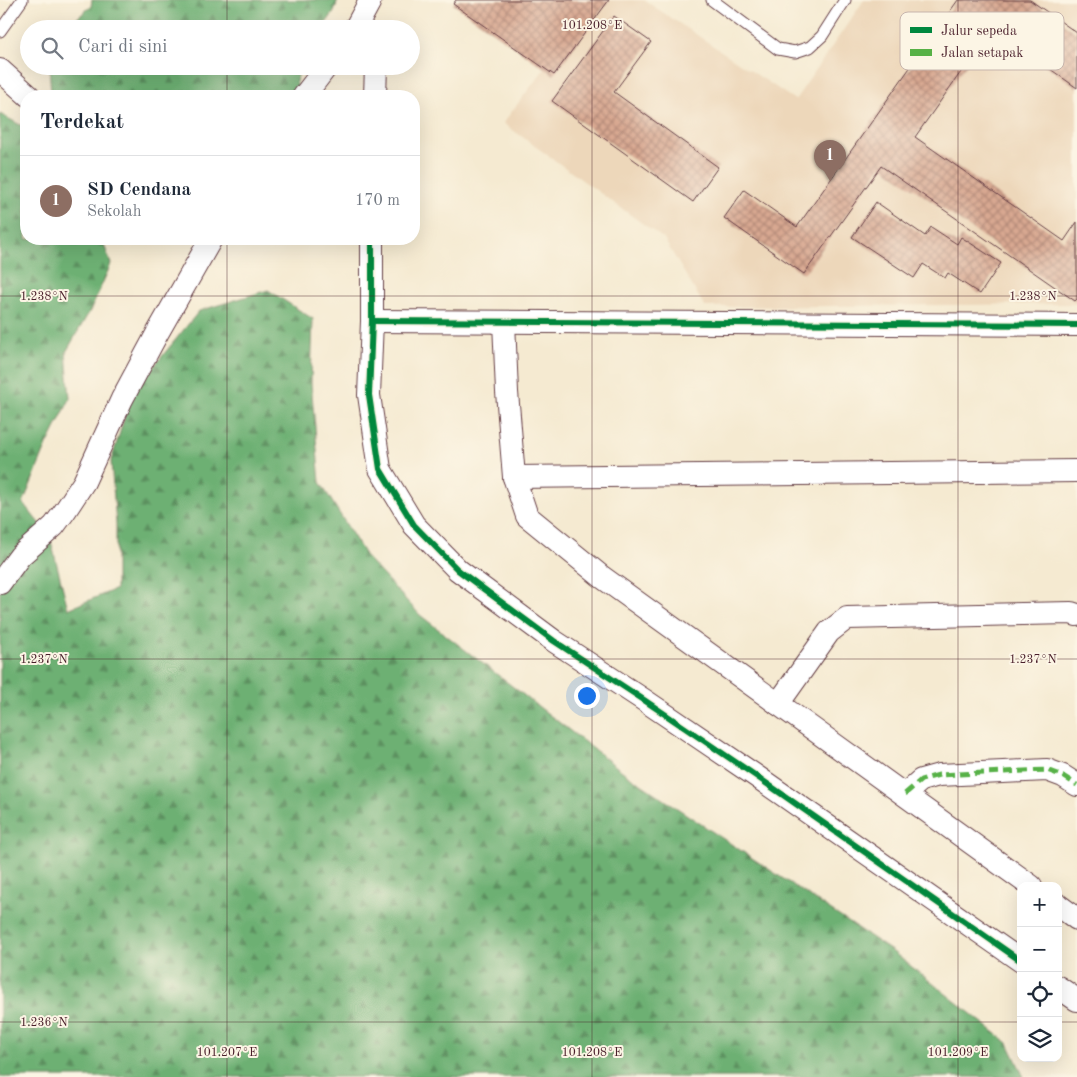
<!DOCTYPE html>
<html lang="id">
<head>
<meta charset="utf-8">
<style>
	body { margin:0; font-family:"Old Standard TT",serif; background:#f2f2f3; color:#1f2937 }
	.controls { position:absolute; right:15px; bottom:15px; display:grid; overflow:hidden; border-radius:10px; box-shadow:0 5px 20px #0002 }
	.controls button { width:45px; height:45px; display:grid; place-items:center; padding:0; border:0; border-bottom:1px solid #e0e1e3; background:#fff; color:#1f2937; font:25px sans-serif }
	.you { position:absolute; left:586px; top:695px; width:18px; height:18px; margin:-12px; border:4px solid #fff; border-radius:50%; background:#1a73e8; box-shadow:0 0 0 8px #1a73e833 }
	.badge { display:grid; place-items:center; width:32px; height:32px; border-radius:50%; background:#db2777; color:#fff; font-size:16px; font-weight:700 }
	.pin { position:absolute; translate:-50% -41px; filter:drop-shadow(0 1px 2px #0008) }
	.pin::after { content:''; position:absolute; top:26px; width:18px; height:15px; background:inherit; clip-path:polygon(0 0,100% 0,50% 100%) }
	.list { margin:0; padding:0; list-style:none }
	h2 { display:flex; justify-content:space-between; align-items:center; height:65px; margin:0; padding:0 20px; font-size:21px }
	h2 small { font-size:16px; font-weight:400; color:#747a83 }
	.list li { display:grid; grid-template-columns:32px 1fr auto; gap:15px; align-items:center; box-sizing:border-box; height:90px; padding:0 20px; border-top:1px solid #e0e1e3 }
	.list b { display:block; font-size:19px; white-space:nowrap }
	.list p { margin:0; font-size:16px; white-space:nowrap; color:#747a83 }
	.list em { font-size:16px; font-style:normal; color:#747a83 }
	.icon { flex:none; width:28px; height:28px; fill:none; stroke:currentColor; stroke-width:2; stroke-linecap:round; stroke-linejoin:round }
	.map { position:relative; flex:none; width:1077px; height:1077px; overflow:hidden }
	.search { position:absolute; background:#fff; box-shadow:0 5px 20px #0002; left:20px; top:20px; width:400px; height:55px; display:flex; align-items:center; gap:12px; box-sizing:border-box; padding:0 18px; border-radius:28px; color:#747a83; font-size:19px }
	.panel { position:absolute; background:#fff; box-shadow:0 5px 20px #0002; left:20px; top:90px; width:400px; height:155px; border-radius:20px }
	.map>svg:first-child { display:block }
	.built { fill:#edd7ba }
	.forest { fill:url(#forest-firs); stroke:#5c684f }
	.building { fill:url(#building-cross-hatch) }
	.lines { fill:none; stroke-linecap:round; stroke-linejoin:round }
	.service-casing { stroke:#643d44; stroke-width:13 }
	.minor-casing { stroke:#643d44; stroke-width:24 }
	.service { stroke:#fff; stroke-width:11 }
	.minor { stroke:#fff; stroke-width:22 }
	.quiet { stroke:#57b146; stroke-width:5; stroke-dasharray:10 5; stroke-linecap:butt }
	.cycleway-casing { stroke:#fcf5e5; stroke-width:9 }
	.cycleway { stroke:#00873e; stroke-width:6 }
	.ticks { fill:none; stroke:#4a1f2b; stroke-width:1; stroke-opacity:0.45 }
	.key { fill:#fcf5e5; stroke:#c7b5ad; stroke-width:1 }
	.key-label { font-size:14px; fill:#4a1f2b }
	.ticks-label { font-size:12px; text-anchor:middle; fill:#4a1f2b; stroke:#fcf5e5; stroke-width:4; stroke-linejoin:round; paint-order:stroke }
</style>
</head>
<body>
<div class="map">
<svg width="1077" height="1077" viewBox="0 0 1077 1077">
	<defs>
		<pattern id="forest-firs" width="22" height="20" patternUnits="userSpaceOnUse" patternTransform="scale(1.25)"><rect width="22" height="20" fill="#6db073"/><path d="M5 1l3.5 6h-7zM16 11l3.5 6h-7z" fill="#5c8f5f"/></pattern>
		<pattern id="building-cross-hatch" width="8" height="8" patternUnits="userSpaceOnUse" patternTransform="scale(1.25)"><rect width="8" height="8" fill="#d8a891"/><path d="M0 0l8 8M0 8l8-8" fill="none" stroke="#b18877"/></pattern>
	</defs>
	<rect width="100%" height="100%" fill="#fcf5e5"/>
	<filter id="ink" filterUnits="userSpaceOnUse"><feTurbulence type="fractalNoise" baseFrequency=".02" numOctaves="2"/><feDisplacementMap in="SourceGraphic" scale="10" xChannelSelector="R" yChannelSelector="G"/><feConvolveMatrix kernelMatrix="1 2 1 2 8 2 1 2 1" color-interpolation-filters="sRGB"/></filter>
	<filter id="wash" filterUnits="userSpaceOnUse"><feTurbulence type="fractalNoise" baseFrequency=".0096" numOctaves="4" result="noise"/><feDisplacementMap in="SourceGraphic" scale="20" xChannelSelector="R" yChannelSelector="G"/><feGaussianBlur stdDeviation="1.12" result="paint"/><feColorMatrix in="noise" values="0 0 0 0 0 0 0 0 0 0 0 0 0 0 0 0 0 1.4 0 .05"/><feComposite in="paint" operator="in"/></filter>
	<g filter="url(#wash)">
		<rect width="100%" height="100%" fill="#f5ead1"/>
		<path class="built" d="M 597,0 L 644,0 L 795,100 L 864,0 L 1076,0 L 1077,1 L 1077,304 L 705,307 L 664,239 L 503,123 Z"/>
		<g class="forest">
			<path d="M 92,0 L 338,0 L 334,12 L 322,29 L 65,29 L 91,6 Z"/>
			<path d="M 49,66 L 302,66 L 296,81 L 300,96 L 55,96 L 51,93 Z"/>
			<path d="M 0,114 L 26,128 L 26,239 L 102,239 L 111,264 L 91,309 L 66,352 L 70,399 L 46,447 L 23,503 L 50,537 L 68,609 L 116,589 L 116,525 L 111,461 L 132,393 L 199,311 L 268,290 L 313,319 L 311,383 L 320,482 L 367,558 L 420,615 L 626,774 L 893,952 L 1008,1043 L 1024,1077 L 0,1077 Z"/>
		</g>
		<g id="blocks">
			<g class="building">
				<path d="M 456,0 L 609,0 L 554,75 L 453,4 Z"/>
				<path d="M 958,0 L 1030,0 L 1077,33 L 1077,88 L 992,28 L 915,137 L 1064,241 L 1077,222 L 1077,299 L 1075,301 L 881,166 L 804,274 L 724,218 L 744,190 L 797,227 Z"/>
				<path d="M 614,16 L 651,42 L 614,92 L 718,167 L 693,202 L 552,101 Z"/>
				<path d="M 876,202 L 925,236 L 931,227 L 957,244 L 961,237 L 1001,263 L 980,294 L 948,273 L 945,278 L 923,264 L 914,278 L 852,237 Z"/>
			</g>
		</g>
	</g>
	<g filter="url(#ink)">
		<use href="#blocks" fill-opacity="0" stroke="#643d44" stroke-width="1"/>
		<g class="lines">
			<g class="service-casing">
				<g id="service">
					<path d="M 712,0 L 778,49 L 795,52 L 810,47 L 822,36 L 845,0"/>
					<path d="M 0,31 L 22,0"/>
				</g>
			</g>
			<g class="minor-casing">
				<g id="minor">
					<path d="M 355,29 L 369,3 L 370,0"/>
					<path d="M 0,70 L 29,96"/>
					<path d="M 304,96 L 327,66"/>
					<path d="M 375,96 L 376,66"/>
					<path d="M 372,239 L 372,321 L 369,395 L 380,469 L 414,525 L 458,570 L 554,641 L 644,700 L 756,776 L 1021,961"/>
					<path d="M 372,321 L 1077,325"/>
					<path d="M 504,322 L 507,392 L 514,477 L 527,516 L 602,577 L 1031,886"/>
					<path d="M 514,477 L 1077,471"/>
					<path d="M 0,583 L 20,556 L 54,526 L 65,511 L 84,482 L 122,399 L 158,332 L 211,239"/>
					<path d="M 778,704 L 829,632 L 847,618 L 1071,613 L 1077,615"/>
					<path d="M 905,794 L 921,780 L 939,775 L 1047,770 L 1063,776 L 1077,785"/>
					<path d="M 1058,905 L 1077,919"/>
					<path d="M 1058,987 L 1077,1000"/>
				</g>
			</g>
			<use href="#service" class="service"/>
			<use href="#minor" class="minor"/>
			<path class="quiet" d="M 905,794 L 921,780 L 939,775 L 1047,770 L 1063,776 L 1077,785"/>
			<g class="cycleway-casing">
				<g id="cycleway">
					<path d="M 372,239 L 372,321 L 369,395 L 380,469 L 414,525 L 458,570 L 554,641 L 644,700 L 756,776 L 1021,961"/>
					<path d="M 372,321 L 1077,325"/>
				</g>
			</g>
			<use href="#cycleway" class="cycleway"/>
		</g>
	</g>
	<path class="ticks" d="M 227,0 L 227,29M 592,0 L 592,1077M 958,0 L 958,1077M 227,66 L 227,96M 227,239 L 227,1077M 0,296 L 1077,296M 0,659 L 1077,659M 0,1022 L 1021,1022M 1058,1022 L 1077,1022"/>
	<rect x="900" y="12" width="164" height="58" rx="8" class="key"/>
	<rect x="910" y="27" width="22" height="6" fill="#00873e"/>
	<rect x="910" y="49" width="22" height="7" fill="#57b146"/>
	<g class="key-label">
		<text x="941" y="35">Jalur sepeda</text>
		<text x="941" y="57">Jalan setapak</text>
	</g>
	<g class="ticks-label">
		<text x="592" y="29">101.208°E</text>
		<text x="44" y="300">1.238°N</text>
		<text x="1033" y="300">1.238°N</text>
		<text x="44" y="663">1.237°N</text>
		<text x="1033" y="663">1.237°N</text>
		<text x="44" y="1026">1.236°N</text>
		<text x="227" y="1056">101.207°E</text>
		<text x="592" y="1056">101.208°E</text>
		<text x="958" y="1056">101.209°E</text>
	</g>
</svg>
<div class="controls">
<button>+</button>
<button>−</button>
<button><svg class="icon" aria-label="locate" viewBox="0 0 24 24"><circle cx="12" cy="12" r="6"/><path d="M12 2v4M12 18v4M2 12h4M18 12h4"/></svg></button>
<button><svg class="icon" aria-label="layers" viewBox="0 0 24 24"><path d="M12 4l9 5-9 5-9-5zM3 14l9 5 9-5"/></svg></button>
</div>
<div class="you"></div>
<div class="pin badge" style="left:830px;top:181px;background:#8d6e63">1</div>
<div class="search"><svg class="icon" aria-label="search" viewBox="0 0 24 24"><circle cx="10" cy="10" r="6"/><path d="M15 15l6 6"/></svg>Cari di sini</div>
<section class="panel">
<h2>Terdekat<small></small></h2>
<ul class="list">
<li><span class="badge" style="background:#8d6e63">1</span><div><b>SD Cendana</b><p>Sekolah</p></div><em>170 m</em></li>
</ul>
</section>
</div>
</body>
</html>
